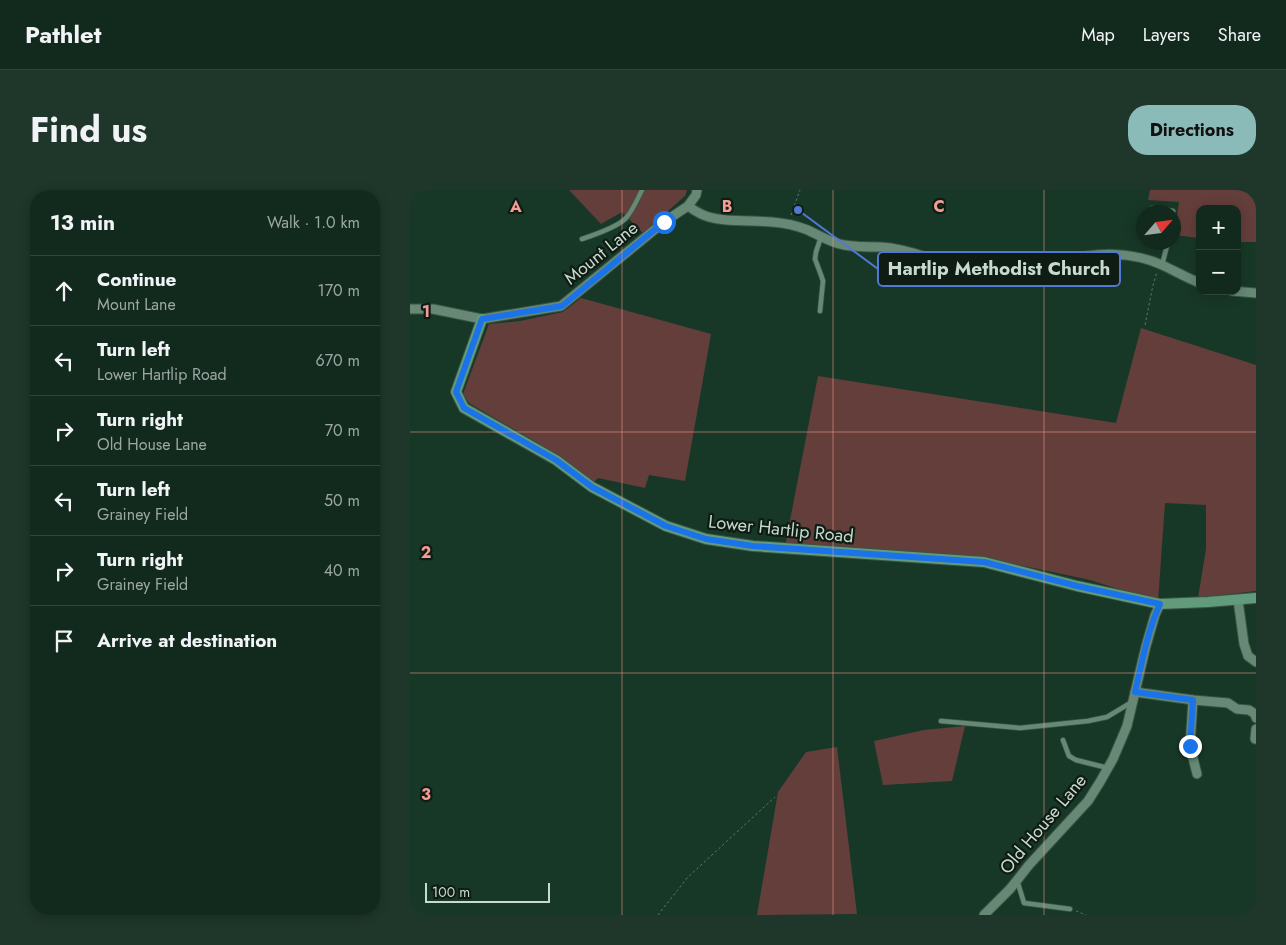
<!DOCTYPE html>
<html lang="en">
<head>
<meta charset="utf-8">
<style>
	body { margin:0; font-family:Jost,sans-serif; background:#1f362a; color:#f1f3f6 }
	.controls { position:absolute; right:15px; top:15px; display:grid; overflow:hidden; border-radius:10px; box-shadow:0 2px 12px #0003 }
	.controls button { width:45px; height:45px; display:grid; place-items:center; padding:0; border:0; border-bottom:1px solid #31463b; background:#122a1d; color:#f1f3f6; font:25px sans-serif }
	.compass { position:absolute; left:726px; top:15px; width:45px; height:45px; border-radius:50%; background:#122a1d; box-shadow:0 2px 12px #0003; rotate:62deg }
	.scale { position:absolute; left:15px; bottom:12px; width:125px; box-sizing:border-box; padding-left:5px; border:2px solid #c8dacf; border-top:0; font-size:14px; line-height:18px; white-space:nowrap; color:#c8dacf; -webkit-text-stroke:4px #0e1c14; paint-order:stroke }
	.stop { position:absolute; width:15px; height:15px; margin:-11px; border:4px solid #1a73e8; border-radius:50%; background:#fff }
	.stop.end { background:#1a73e8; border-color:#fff; box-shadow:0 1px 5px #0008 }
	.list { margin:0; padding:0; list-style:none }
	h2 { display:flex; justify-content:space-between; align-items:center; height:65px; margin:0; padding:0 20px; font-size:21px }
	h2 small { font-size:16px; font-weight:400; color:#9ca7a4 }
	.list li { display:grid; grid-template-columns:32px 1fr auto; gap:15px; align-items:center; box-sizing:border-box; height:70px; padding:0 20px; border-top:1px solid #31463b }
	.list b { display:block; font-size:19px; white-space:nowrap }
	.list p { margin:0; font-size:16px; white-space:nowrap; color:#9ca7a4 }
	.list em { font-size:16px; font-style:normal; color:#9ca7a4 }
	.icon { flex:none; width:28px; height:28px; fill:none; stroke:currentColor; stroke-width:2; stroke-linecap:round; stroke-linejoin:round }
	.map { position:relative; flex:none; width:846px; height:725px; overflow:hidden; border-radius:20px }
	header { display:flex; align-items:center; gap:30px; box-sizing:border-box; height:70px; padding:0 25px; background:#122a1d; border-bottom:1px solid #31463b }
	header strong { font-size:24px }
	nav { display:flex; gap:28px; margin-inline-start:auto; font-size:18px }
	.intro { display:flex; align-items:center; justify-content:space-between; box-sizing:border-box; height:120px; padding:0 30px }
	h1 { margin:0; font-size:35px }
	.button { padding:12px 22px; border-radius:20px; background:#8bbbb9; color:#111; font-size:18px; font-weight:700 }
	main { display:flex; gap:30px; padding:0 30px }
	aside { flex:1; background:#122a1d; border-radius:20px; box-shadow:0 2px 12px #0003 }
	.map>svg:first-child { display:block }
	.green { fill:#643e3b }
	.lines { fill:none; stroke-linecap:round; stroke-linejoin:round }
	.lane-casing { stroke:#385345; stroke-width:6 }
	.street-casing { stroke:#385345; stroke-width:11 }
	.secondary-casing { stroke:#385345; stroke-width:12 }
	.path { stroke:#5b7667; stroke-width:1; stroke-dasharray:2.5 2.5; stroke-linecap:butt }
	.lane { stroke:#668874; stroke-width:4.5 }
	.street { stroke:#668874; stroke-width:9 }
	.secondary { stroke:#619b7c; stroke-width:10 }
	.route { stroke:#1a73e8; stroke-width:6 }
	.grid { fill:none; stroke:#f59c94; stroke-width:1; stroke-opacity:0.55 }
	.labels { text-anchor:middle; stroke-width:4.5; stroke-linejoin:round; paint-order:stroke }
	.street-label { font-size:18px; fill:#c8dacf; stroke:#0e1c14 }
	.grid-label { font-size:16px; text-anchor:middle; font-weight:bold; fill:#f59c94; stroke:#0e1c14; stroke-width:4.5; stroke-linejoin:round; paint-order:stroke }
	.leader { fill:none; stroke:#5078d5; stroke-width:2 }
	.callout-dot { fill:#5078d5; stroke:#0e1c14; stroke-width:2 }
	.callout { fill:#0e1c14; stroke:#5078d5; stroke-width:2 }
	.callout-label { font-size:19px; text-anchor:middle; font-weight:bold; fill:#c8dacf }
</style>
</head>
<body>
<header>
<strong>Pathlet</strong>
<nav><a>Map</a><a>Layers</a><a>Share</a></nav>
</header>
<div class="intro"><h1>Find us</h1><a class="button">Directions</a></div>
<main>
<aside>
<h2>13 min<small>Walk · 1.0 km</small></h2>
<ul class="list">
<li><svg class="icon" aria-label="ahead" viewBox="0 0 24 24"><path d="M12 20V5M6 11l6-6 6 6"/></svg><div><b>Continue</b><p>Mount Lane</p></div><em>170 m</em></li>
<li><svg class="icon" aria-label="left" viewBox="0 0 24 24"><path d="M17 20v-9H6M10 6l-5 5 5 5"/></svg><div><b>Turn left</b><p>Lower Hartlip Road</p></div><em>670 m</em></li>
<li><svg class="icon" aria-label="right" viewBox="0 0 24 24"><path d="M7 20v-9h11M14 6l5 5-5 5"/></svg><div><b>Turn right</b><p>Old House Lane</p></div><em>70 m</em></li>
<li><svg class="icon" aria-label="left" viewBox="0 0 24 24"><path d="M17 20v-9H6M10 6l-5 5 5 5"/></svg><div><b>Turn left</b><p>Grainey Field</p></div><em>50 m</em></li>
<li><svg class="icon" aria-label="right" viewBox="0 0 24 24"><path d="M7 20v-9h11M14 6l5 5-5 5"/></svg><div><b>Turn right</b><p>Grainey Field</p></div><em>40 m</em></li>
<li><svg class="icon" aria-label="arrive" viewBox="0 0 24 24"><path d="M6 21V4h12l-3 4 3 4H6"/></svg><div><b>Arrive at destination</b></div></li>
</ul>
</aside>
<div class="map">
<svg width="846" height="725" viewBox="0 0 846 725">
	<rect width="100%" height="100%" fill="#183827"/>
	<g class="green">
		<path d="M 159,0 L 277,0 L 275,6 L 233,43 L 212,22 L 191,34 Z"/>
		<path d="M 740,0 L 846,0 L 846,52 L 827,52 L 827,19 L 790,19 L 790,48 L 764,45 L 769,12 L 738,10 Z"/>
		<path d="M 171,108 L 301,144 L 275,291 L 239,285 L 235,298 L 188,288 L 182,294 L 150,266 L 59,213 L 53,204 L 79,134 L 110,131 L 153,122 Z"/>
		<path d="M 731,138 L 846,175 L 846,401 L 788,408 L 796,359 L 796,315 L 755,313 L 748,412 L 680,390 L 576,368 L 375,356 L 408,186 L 706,233 Z"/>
		<path d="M 555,536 L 542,591 L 473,595 L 464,551 L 514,540 Z"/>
		<path d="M 427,557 L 447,724 L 347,725 L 368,602 L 396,562 Z"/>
	</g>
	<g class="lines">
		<g class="lane-casing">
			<g id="lane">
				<path d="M 742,18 L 763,21 L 763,22"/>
				<path d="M 172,49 C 184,45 208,37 216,28 C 223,20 227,10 232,0"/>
				<path d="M 752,75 L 758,52"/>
				<path d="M 410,121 L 413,91 L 411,85 L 405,69 L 406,62 L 411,47"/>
				<path d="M 531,531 L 610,538 L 678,531 L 697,527 L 722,512"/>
				<path d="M 653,550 L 659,566 L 666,570 L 698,578"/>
				<path d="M 607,690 L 614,713 L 660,719"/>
			</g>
		</g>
		<g class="street-casing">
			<g id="street">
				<path d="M 278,16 C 282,19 287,22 291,24 C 309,33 342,30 362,32 C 373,33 385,35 395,39 C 408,44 420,53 434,55 C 446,57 459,57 471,57 C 487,58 501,62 516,67 C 541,75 564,89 591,89 C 615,90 634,78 656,71 C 687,61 723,62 752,75 C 765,81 777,88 790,93"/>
				<path d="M 822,101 L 846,103"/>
				<path d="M 0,119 L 23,119 L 72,129 L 151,116 L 254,32 L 278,16 L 286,5 L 287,0"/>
				<path d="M 828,410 L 834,454 L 838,466 L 846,472"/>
				<path d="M 725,502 L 783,510 L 818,513 L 827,519 L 839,520 L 845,524 L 846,528"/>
				<path d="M 783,510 L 780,556 L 787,584"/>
				<path d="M 845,549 L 846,539"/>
				<path d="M 574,725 L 600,699 L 619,675 L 678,611 L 690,592 L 703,569 L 717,536 L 736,456 L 745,425 L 750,414"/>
			</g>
		</g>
		<g class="secondary-casing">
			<path id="secondary" d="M 72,129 L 46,202 L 54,218 L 146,270 L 182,297 L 256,336 L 296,349 L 343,356 L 574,372 L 667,396 L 750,414 L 798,412 L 846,408"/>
		</g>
		<g class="path">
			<path d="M 381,25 L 390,0"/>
			<path d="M 735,135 L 743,95 L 747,82"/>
			<path d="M 666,721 L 676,725"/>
			<path d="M 248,725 L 278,687 L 365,607"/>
		</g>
		<use href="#lane" class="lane"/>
		<use href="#street" class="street"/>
		<use href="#secondary" class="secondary"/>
	</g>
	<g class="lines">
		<path class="route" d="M 254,32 L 152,116 L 72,129 L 46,202 L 54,218 L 146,270 L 182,297 L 256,336 L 296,349 L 343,356 L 574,372 L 667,396 L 750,414 C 737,442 732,473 725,502 L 783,510 L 780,556"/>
	</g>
	<path class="grid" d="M 212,0 L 212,725M 423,0 L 423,725M 634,0 L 634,725M 0,242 L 846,242M 0,483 L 846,483"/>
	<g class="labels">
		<g class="street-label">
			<text transform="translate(191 63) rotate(-39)" y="6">Mount Lane</text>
			<text transform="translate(371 339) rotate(6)" y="6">Lower Hartlip Road</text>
			<text transform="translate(633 634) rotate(-50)" y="6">Old House Lane</text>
		</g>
	</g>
	<g class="grid-label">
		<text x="106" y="22">A</text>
		<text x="317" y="22">B</text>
		<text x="529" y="22">C</text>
		<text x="16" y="127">1</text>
		<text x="16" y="368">2</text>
		<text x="16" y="610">3</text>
	</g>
	<path class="leader" d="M388 20L468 79"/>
	<circle class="callout-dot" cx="388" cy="20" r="5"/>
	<rect class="callout" x="468" y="62" width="242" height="34" rx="5"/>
	<g class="callout-label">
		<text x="589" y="85">Hartlip Methodist Church</text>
	</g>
</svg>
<div class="controls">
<button>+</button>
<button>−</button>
</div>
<svg class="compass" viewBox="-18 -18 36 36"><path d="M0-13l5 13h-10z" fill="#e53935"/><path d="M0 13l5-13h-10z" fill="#9ca7a4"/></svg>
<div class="scale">100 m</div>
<div class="stop" style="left:254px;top:32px"></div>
<div class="stop end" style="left:780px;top:556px"></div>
</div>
</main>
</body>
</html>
